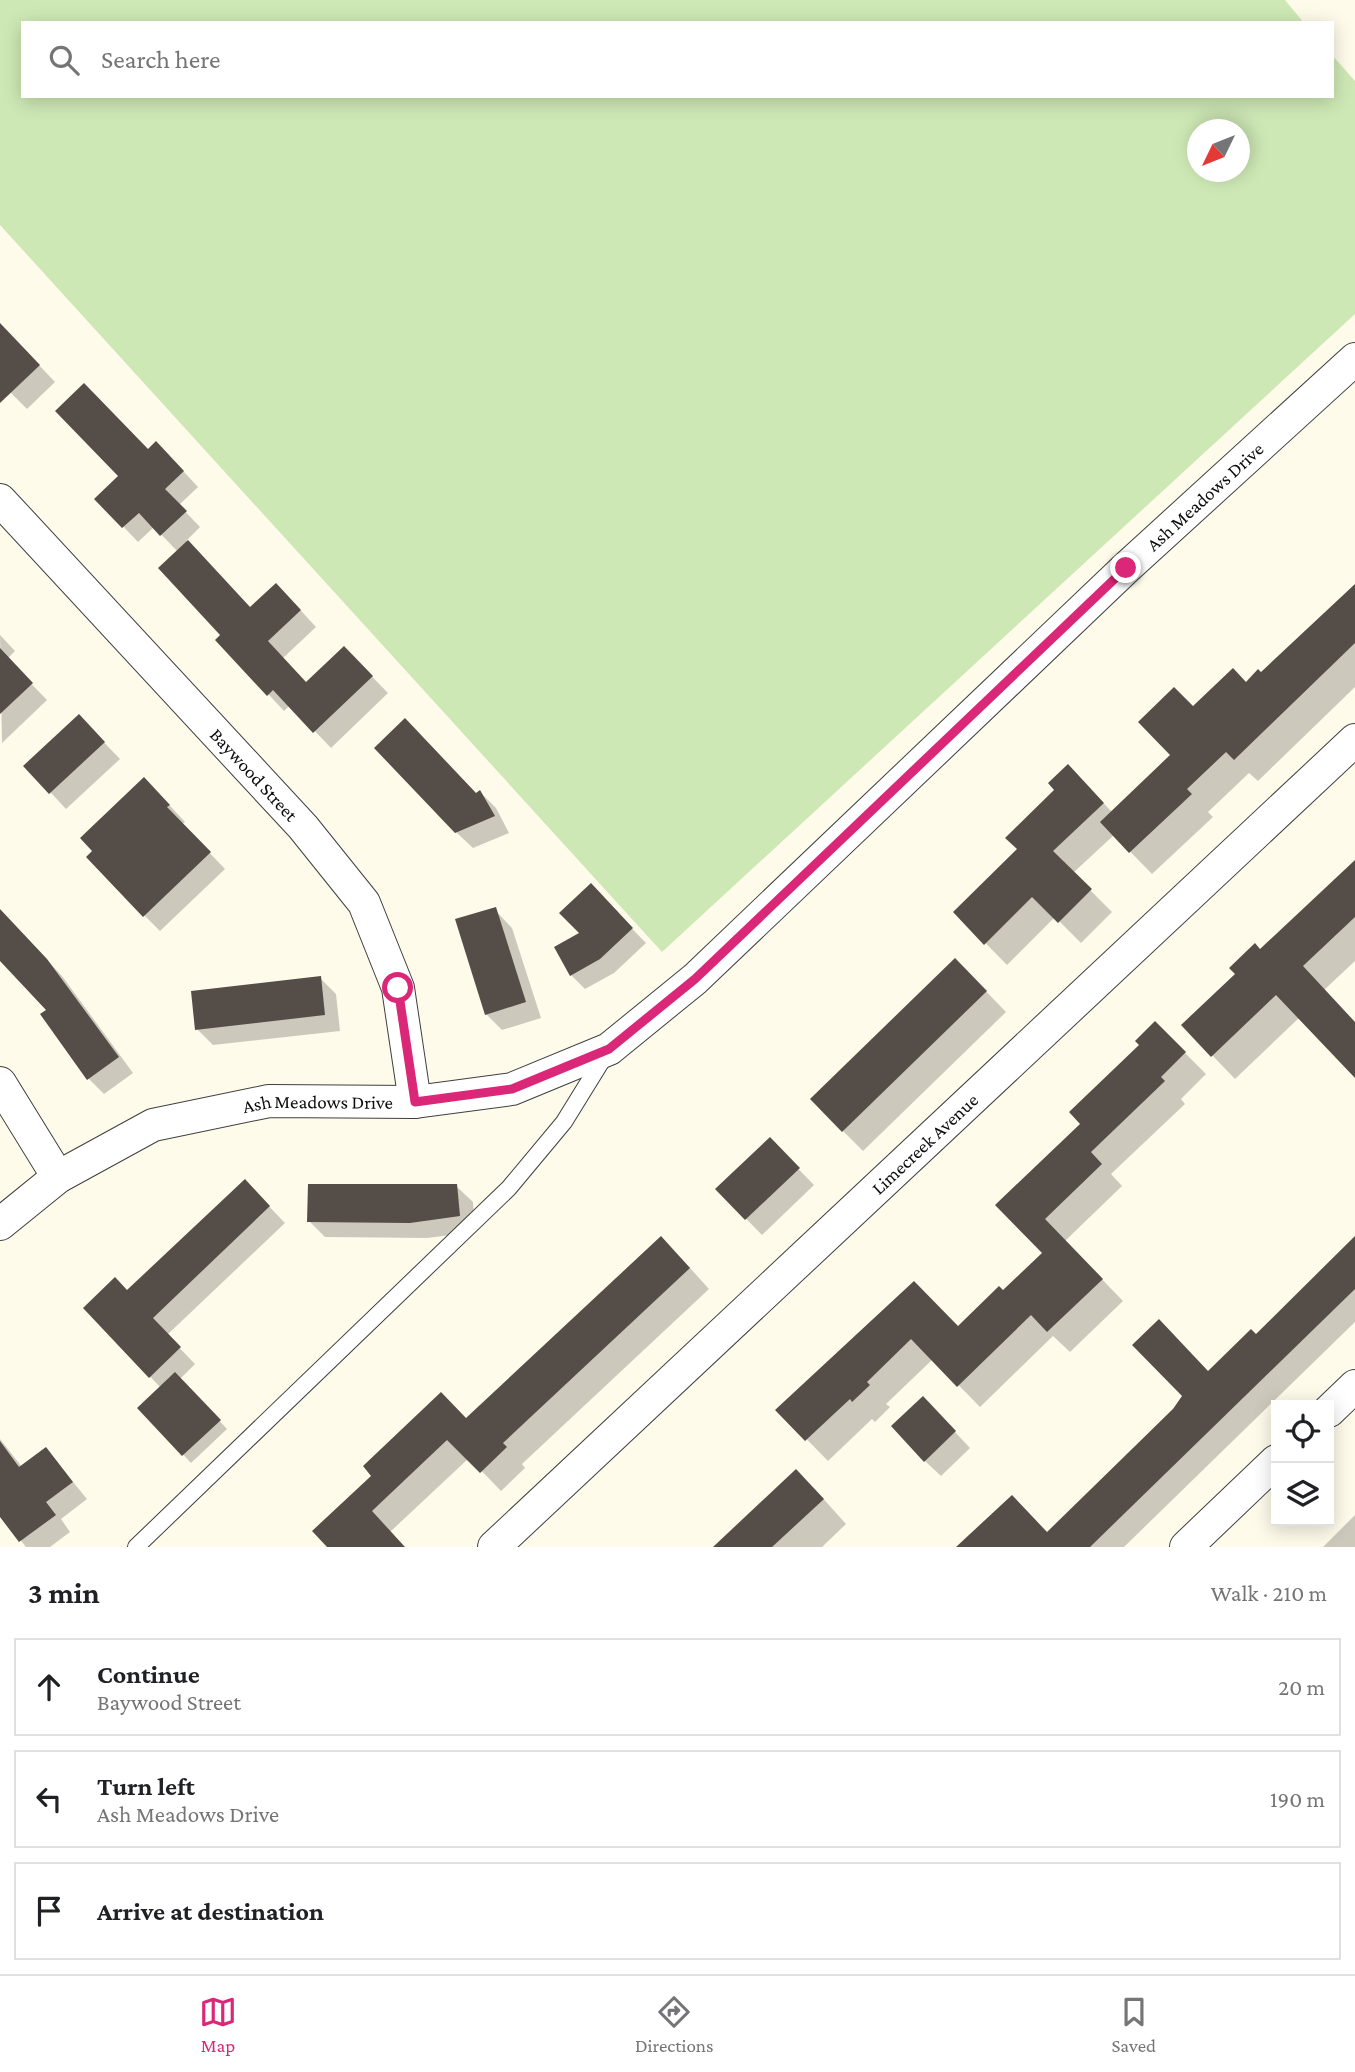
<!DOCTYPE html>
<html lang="en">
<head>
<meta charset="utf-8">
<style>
	body { margin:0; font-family:"Crimson Pro",serif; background:#f2f2f2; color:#202124 }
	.controls { position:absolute; right:21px; bottom:21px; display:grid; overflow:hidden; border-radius:0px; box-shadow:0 4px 18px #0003 }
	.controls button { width:63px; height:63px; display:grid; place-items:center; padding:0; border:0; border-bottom:2px solid #e0e0e0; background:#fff; color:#202124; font:35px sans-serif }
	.compass { position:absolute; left:1187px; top:119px; width:63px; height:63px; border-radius:50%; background:#fff; box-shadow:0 4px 18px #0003; rotate:227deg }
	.stop { position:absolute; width:21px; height:21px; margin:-16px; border:5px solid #db2777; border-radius:50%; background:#fff }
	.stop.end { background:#db2777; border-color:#fff; box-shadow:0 2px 7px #0008 }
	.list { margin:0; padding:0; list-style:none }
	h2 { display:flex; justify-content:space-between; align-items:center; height:91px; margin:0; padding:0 28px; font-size:30px }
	h2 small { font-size:23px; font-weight:400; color:#757577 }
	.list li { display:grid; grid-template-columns:46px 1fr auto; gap:21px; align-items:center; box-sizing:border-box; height:98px; margin:0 14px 14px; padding:0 14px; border:2px solid #e0e0e0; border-radius:0px }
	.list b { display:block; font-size:26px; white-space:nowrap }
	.list p { margin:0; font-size:23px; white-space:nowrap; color:#757577 }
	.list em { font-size:23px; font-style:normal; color:#757577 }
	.icon { flex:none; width:38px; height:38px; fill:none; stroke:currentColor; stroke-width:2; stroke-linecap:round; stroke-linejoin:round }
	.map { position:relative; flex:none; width:1355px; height:1547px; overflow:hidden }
	.search { position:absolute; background:#fff; box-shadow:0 4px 18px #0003; left:21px; right:21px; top:21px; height:77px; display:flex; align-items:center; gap:18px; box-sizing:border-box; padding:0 24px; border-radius:0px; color:#757577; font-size:26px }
	.sheet { height:427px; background:#fff }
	nav { display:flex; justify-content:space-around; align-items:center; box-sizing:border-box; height:98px; border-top:2px solid #e0e0e0; background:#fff; font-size:19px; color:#757577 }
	nav a { display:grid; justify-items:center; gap:4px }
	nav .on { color:#db2777 }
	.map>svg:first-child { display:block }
	.green { fill:#cee8b5; fill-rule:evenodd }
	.shadow { fill:#0003 }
	.building { fill:#544d48 }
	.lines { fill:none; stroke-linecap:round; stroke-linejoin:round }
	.lane-casing { stroke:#3f3f3f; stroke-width:18 }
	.street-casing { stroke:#3f3f3f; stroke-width:34 }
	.lane { stroke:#fff; stroke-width:16 }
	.street { stroke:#fff; stroke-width:32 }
	.route { stroke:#db2777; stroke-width:9 }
	.labels { text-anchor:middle; stroke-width:7; stroke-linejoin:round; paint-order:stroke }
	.street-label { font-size:19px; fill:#0c0c0c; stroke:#fff }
</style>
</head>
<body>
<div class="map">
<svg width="1355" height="1547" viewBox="0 0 1355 1547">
	<rect width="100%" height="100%" fill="#fffbeb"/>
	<path class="green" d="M 0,0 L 1285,0 L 1304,23 L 23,23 L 23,96 L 1332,96 L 1332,55 L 1355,81 L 1355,314 L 662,952 L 0,225 ZM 1198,130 L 1240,130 L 1240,172 L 1198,172 Z"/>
	<g class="shadow">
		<path d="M 0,324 L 55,382 L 27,409 L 0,382 Z"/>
		<path d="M 148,451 L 171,458 L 198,487 L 179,505 L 200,527 L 186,541 L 251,609 L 292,601 L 316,627 L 283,658 L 306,684 L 344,648 L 388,693 L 331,748 L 290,705 L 284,711 L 218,640 L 223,635 L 178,552 L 154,527 L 138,542 L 97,499 Z"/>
		<path d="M 1355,586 L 1355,687 L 1258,781 L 1249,773 L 1208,812 L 1213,817 L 1152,874 L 1114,835 L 1073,873 L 1112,912 L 1081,943 L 1055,917 L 1007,965 L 955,912 L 1089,788 L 1112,812 L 1172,755 L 1193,708 L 1261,675 Z"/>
		<path d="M 0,635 L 15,651 L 7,659 L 47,700 L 2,743 Z"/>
		<path d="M 95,733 L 120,759 L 66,809 L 26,766 Z"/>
		<path d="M 480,792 L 496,808 L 509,833 L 473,848 L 456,832 Z"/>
		<path d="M 160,795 L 185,822 L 182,824 L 225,869 L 160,931 L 144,915 Z"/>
		<path d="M 1355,864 L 1355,961 L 1324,990 L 1355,1023 L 1355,1075 L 1300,1017 L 1235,1079 L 1183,1025 Z"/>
		<path d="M 604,900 L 646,943 L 614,973 L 585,989 L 571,975 L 556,948 L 581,934 Z"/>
		<path d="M 0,910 L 62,976 L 133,1073 L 104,1094 L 89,1079 L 49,1010 L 0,959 Z"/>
		<path d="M 496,911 L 512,928 L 541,1018 L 502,1030 L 486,1014 Z"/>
		<path d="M 320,978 L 336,994 L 340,1031 L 213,1045 L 197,1029 Z"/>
		<path d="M 976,981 L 1006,1012 L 863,1151 L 843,1131 Z"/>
		<path d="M 1155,1023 L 1206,1074 L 1181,1099 L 1185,1104 L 1111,1174 L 1122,1186 L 1065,1241 L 1123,1301 L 1070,1352 L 1053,1336 L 980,1407 L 933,1359 L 886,1404 L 890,1407 L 875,1422 L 872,1419 L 828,1461 L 778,1410 L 914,1283 L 958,1328 L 1003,1293 L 1044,1253 L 998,1205 L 1082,1124 Z"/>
		<path d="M 770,1140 L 814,1185 L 762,1235 L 717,1189 Z"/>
		<path d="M 456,1186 L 473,1202 L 475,1232 L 427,1238 L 325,1237 L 309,1221 Z"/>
		<path d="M 261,1198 L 285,1223 L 167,1335 L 195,1364 L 180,1379 L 227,1429 L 191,1463 L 140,1408 L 161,1388 L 85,1309 L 127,1292 Z"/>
		<path d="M 1355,1239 L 1355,1322 L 1124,1547 L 958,1547 L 1047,1534 L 1209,1373 L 1256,1337 Z"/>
		<path d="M 681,1258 L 709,1289 L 522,1464 L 525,1468 L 501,1491 L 469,1458 L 390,1532 L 404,1547 L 330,1547 L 466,1420 Z"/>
		<path d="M 939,1415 L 970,1448 L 941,1476 L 925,1461 Z"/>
		<path d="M 0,1439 L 22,1467 L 46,1449 L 87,1499 L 61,1519 L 70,1532 L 50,1547 L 26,1547 L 0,1514 Z"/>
		<path d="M 820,1495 L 846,1524 L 822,1547 L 716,1547 Z"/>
		<path d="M 1355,1515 L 1355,1547 L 1323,1547 Z"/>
	</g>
	<g class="building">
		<path d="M 0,323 L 40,365 L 0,403 Z"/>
		<path d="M 84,383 L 148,449 L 156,441 L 184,471 L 165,489 L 187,511 L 160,536 L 139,513 L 122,528 L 94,499 L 118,476 L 55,411 Z"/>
		<path d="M 188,540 L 250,607 L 276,583 L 301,610 L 268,641 L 306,682 L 344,646 L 373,676 L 313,733 L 273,690 L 267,696 L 215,640 L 220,635 L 158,568 Z"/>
		<path d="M 1355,584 L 1355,643 L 1234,760 L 1226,752 L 1187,789 L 1192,794 L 1129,853 L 1100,822 L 1170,755 L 1138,722 L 1174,687 L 1193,706 L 1233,668 L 1246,682 L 1258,669 L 1261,672 Z"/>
		<path d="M 0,648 L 33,683 L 0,714 Z"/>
		<path d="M 79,714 L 105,742 L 49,794 L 23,766 Z"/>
		<path d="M 405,718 L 476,793 L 480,790 L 495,816 L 455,833 L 374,748 Z"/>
		<path d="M 1068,764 L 1104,803 L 1053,851 L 1092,889 L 1058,923 L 1032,897 L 984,945 L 953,912 L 1017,849 L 1005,838 L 1054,790 L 1048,783 Z"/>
		<path d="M 144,777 L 170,805 L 167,807 L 211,852 L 143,917 L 86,857 L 92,851 L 80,838 Z"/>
		<path d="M 1355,860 L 1355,917 L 1303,966 L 1355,1022 L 1355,1078 L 1276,995 L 1211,1057 L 1181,1025 L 1235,974 L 1229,968 L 1255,943 L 1260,949 Z"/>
		<path d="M 591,883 L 633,928 L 600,959 L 570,976 L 554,947 L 579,933 L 559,913 Z"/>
		<path d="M 496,907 L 526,1002 L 485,1015 L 455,919 Z"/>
		<path d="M 0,909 L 47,959 L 119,1057 L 87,1080 L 40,1014 L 46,1010 L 0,961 Z"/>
		<path d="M 955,958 L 987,991 L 842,1132 L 810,1099 Z"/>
		<path d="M 321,976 L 325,1015 L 195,1030 L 191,991 Z"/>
		<path d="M 1155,1021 L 1186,1052 L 1161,1077 L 1165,1081 L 1091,1152 L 1102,1164 L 1045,1219 L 1103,1279 L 1047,1332 L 1031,1315 L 957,1387 L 911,1339 L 867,1382 L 870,1385 L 852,1402 L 850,1399 L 805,1441 L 775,1410 L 914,1281 L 958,1326 L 999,1286 L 1003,1290 L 1042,1253 L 995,1205 L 1080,1124 L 1069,1112 L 1139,1045 L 1135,1041 Z"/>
		<path d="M 770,1137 L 800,1168 L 745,1220 L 715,1189 Z"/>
		<path d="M 245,1179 L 270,1206 L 153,1318 L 181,1347 L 149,1378 L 83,1308 L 115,1277 L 127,1290 Z"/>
		<path d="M 308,1184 L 457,1184 L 460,1216 L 410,1223 L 307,1222 Z"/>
		<path d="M 661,1236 L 690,1268 L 503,1443 L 507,1447 L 480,1473 L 447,1440 L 372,1511 L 405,1547 L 327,1547 L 312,1531 L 371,1476 L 363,1466 L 441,1392 L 466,1418 Z"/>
		<path d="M 1355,1236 L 1355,1289 L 1090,1547 L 956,1547 L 1012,1495 L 1047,1532 L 1173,1409 L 1182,1396 L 1132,1345 L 1159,1319 L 1208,1371 L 1251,1329 L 1256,1334 Z"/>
		<path d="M 175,1372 L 221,1420 L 182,1456 L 137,1408 Z"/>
		<path d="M 923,1396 L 956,1431 L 924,1462 L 891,1426 Z"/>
		<path d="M 0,1441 L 19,1467 L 46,1447 L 73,1482 L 46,1502 L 56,1515 L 19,1542 L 0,1517 Z"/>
		<path d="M 796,1469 L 824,1499 L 772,1547 L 713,1547 Z"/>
	</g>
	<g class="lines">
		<g class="lane-casing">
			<path id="lane" d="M 136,1547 L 509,1188 L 564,1122 L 606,1054"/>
		</g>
		<g class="street-casing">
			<g id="street">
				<path id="s1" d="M 0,500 L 303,827 L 364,903 L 398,988 L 415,1102"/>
				<path d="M 0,1083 L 58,1177"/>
				<path id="s2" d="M 0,1224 L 58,1177 L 153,1125 L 269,1101 L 415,1102 L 512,1089 L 609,1049 L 695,979 L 1126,568 L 1355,359"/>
				<path d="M 1329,1411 L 1355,1386"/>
				<path id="s3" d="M 494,1547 L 1355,740"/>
				<path d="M 1186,1547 L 1276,1461"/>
			</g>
		</g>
		<use href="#lane" class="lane"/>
		<use href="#street" class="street"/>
	</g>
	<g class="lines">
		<path class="route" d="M 398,988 L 415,1102 L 512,1089 L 609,1049 L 695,979 L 1126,568"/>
	</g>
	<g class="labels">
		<g class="street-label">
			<text dy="7" stroke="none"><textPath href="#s2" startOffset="1463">Ash Meadows Drive</textPath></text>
			<text dy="7" stroke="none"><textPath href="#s1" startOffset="374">Baywood Street</textPath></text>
			<text dy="7" stroke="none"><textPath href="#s2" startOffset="350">Ash Meadows Drive</textPath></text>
			<text dy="7" stroke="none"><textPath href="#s3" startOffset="590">Limecreek Avenue</textPath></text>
		</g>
	</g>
</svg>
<div class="controls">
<button><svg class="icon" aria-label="locate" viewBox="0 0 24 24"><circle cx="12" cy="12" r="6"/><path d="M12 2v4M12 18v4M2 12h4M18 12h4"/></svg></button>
<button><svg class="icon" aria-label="layers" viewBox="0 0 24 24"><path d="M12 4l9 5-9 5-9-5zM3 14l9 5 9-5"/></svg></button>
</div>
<svg class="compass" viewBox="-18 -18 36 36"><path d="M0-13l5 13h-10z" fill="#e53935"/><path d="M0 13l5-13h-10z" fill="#757577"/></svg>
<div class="stop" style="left:398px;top:988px"></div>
<div class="stop end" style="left:1126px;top:568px"></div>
<div class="search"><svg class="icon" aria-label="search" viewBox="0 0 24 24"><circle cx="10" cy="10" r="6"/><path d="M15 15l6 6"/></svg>Search here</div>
</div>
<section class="sheet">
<h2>3 min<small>Walk · 210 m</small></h2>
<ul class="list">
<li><svg class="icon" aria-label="ahead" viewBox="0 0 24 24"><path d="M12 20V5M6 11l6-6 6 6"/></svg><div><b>Continue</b><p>Baywood Street</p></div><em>20 m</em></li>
<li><svg class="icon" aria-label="left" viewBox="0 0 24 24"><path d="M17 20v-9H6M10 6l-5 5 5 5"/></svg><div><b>Turn left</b><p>Ash Meadows Drive</p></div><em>190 m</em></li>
<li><svg class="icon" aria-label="arrive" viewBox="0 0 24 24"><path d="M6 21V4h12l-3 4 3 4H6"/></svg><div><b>Arrive at destination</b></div></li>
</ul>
</section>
<nav>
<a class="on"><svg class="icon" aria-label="map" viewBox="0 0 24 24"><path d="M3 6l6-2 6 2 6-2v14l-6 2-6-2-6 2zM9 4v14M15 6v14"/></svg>Map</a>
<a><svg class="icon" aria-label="directions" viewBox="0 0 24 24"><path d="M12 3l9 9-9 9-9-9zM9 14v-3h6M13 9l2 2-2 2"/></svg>Directions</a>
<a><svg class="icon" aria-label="saved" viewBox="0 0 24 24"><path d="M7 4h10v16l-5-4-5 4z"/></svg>Saved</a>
</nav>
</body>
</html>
